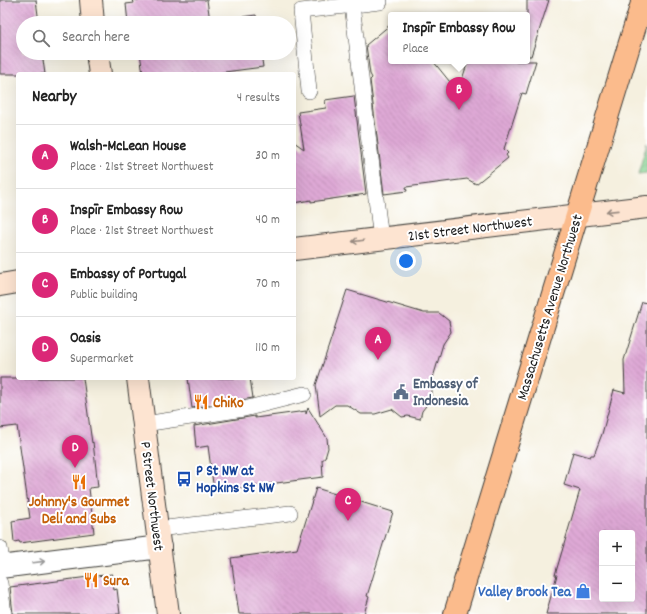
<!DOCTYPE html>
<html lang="en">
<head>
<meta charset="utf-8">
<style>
	body { margin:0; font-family:Dekko,sans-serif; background:#f6f6f6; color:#222 }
	.controls { position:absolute; right:12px; bottom:12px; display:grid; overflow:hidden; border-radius:4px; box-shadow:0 4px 16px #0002 }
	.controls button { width:36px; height:36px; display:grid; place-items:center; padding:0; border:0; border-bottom:1px solid #e0e0e0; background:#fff; color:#222; font:20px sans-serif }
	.you { position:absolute; left:406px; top:261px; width:14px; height:14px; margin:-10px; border:3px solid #fff; border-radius:50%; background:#1a73e8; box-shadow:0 0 0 6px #1a73e833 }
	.badge { display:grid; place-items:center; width:26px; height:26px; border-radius:50%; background:#db2777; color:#fff; font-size:13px; font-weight:700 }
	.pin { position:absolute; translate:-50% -33px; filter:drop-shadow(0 1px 2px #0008) }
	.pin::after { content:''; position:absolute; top:21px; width:14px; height:12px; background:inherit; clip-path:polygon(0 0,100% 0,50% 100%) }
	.popup { position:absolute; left:388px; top:12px; width:142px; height:52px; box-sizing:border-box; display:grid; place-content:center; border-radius:4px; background:#fff; filter:drop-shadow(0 1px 3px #0005); font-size:13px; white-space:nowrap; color:#767676 }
	.popup b { font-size:15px; color:#222 }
	.popup::after { content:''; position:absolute; left:50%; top:100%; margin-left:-8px; border:8px solid transparent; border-top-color:#fff }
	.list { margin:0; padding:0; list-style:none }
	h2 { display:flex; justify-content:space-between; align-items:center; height:52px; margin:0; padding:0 16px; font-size:17px }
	h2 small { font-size:13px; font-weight:400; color:#767676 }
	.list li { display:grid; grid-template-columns:26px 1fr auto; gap:12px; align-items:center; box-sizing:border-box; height:64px; padding:0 16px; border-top:1px solid #e0e0e0 }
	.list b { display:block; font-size:15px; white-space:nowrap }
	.list p { margin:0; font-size:13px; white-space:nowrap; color:#767676 }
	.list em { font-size:13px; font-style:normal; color:#767676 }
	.icon { flex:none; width:22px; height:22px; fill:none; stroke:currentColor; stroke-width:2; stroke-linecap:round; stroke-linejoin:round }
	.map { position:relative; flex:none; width:647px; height:614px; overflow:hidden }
	.search { position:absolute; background:#fff; box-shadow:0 4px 16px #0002; left:16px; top:16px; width:280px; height:44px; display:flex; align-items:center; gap:10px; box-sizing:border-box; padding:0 14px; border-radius:22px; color:#767676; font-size:15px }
	.panel { position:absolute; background:#fff; box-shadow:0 4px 16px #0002; left:16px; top:72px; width:280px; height:308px; border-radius:4px }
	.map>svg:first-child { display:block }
	.park { fill:url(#park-crowns); stroke:#517856 }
	.building { fill:url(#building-back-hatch); fill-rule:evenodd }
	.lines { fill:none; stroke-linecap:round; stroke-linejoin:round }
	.lane-casing { stroke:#3d3c39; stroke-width:16 }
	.street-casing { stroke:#3d3c39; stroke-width:24 }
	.secondary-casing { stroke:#3d3c39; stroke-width:24 }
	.primary-casing { stroke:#3d3c39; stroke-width:24 }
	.lane { stroke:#fff; stroke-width:15 }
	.street { stroke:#fff; stroke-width:22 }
	.secondary { stroke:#fde4d1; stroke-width:22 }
	.primary { stroke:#fbbb8c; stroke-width:22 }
	.oneway { stroke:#988a80 }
	.oneway2 { stroke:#999 }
	.labels { text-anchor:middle; stroke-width:4; stroke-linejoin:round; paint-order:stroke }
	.street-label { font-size:15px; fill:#1c1c1c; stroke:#fff }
	.service-label { font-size:15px; font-weight:bold; fill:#4e5e75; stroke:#fff; text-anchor:start }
	.food-label { font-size:15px; font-weight:bold; fill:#c56008; stroke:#fff; text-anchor:start }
	.transit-label { font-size:15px; font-weight:bold; fill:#164399; stroke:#fff; text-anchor:start }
	.shop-label { font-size:15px; font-weight:bold; fill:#366cbe; stroke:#fff; text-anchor:end }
</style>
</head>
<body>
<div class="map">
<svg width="647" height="614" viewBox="0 0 647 614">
	<defs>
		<pattern id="park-crowns" width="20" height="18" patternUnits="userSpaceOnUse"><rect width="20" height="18" fill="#86d391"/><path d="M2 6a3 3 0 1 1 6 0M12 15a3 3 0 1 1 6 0" fill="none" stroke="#73b57c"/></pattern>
		<pattern id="building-back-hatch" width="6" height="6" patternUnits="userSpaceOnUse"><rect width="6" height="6" fill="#dea8d5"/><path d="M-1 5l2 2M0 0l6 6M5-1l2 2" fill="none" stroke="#be90b6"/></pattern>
	</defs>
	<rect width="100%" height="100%" fill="#fff"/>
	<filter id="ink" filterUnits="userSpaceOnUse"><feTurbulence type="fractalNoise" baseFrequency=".025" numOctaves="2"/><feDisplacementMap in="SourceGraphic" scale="8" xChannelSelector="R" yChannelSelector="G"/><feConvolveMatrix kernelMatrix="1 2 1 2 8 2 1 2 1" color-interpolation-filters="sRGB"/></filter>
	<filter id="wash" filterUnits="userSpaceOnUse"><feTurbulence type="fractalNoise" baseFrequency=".012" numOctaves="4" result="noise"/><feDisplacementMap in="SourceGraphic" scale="16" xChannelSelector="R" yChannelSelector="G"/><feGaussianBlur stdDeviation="0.9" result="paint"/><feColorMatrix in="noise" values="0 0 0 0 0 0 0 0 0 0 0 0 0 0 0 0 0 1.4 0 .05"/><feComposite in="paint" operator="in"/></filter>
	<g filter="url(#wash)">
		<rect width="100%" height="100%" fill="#f5f0df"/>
		<path class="park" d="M 647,143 L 647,173 L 638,174 Z"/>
		<g id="blocks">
			<g class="building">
				<path d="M 0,0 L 36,0 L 39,23 L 23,23 L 23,53 L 42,53 L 45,74 L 0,74 Z"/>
				<path d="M 133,0 L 207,0 L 210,21 L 256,15 L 257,23 L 128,23 L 126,4 L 134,3 Z"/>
				<path d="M 527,0 L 549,0 L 531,56 L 527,56 Z"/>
				<path d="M 391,24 L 391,61 L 433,61 L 458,92 L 468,61 L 536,61 L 526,94 L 522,93 L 504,149 L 508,153 L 506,155 L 508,158 L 476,184 L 467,179 L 406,187 L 407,191 L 384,194 L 370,80 L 372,78 L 370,74 L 366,45 Z"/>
				<path d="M 140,53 L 261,53 L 263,67 L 209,74 L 143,74 Z"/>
				<path d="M 354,96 L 366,194 L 311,202 L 311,200 L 294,203 L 294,142 L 304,149 L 298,112 L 326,108 L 325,100 Z"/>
				<path d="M 347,290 L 424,313 L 439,313 L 449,321 L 451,332 L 443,344 L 432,381 L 432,398 L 422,411 L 420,419 L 408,416 L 402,417 L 392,409 L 375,414 L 361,414 L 347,405 L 335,405 L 320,416 L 316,385 Z"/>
				<path d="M 642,302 L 647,303 L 647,614 L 546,614 L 557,575 L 555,575 L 580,490 L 564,485 L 573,452 L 590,457 L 591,455 L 594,455 L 602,434 L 614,390 L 625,393 L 624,360 ZM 602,533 L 632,533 L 632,599 L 602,599 Z"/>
				<path d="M 0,378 L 83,378 L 92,443 L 93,442 L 98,487 L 89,488 L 94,533 L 20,543 L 19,541 L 14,542 L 12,521 L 30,518 L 17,426 L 0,428 Z"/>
				<path d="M 188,378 L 250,378 L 253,398 L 192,408 Z"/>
				<path d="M 308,408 L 327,438 L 328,448 L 325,458 L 322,460 L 323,477 L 214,491 L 208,446 L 196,448 L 194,426 L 255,416 L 255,418 L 306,411 L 306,414 Z"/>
				<path d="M 316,488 L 393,512 L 367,596 L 369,597 L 364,614 L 239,614 L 231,558 L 297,549 Z"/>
				<path d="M 112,574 L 114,590 L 117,589 L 120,614 L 13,614 L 10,587 Z"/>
			</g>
		</g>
	</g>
	<g filter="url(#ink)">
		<use href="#blocks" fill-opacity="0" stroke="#3d3c39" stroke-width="1"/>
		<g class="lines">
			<g class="lane-casing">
				<g id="lane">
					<path d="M 352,5 L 381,239"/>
					<path d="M 309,91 L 301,11 L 380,2 L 379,0"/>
					<path d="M 144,424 L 244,409 L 304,394"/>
					<path d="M 158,529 L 290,513"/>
					<path d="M 0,548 L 3,567"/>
					<path d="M 0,583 L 4,614"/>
				</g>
			</g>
			<g class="street-casing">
				<path id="street" d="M 0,567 L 160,547"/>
			</g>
			<g class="secondary-casing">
				<g id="secondary">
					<path d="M 91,0 L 93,23"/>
					<path d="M 97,53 L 100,74"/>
					<path d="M 294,249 L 647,207"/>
					<path d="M 0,285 L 18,282"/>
					<path d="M 138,378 L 168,614"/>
				</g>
			</g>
			<g class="primary-casing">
				<path id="primary" d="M 455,614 L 643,0"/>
			</g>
			<use href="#lane" class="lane"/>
			<use href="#street" class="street"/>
			<use href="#secondary" class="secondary"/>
			<use href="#primary" class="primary"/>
		</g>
		<defs><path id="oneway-shaft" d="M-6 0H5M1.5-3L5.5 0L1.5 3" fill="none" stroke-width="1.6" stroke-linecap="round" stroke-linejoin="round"/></defs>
		<g class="oneway">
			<use href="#oneway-shaft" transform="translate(612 211) rotate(174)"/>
			<use href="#oneway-shaft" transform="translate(358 241) rotate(173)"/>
		</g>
		<use class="oneway2" href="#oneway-shaft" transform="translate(39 562) rotate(-7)"/>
	</g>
	<defs>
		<g id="civic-bare" transform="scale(1.2)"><path d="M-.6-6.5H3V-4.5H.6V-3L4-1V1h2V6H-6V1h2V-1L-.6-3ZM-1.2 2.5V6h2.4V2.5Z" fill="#5c6f8a" stroke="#fff" stroke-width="2.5" paint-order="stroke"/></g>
		<g id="restaurant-bare" transform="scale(1.2)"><path d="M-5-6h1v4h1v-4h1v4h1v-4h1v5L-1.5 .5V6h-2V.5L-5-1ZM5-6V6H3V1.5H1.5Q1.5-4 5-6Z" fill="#e8710a" stroke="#fff" stroke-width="2.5" paint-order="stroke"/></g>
		<g id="bus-bare" transform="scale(1.2)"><path d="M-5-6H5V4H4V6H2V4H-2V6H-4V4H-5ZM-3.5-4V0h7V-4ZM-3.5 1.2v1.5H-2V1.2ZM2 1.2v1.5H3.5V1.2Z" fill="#1a4fb4" stroke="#fff" stroke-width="2.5" paint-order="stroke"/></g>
		<g id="shop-bare" transform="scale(1.2)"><path d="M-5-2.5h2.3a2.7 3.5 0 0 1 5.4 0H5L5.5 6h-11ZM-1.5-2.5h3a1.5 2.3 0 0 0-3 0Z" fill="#3f7fe0" stroke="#fff" stroke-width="2.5" paint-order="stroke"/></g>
	</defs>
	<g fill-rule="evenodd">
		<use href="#civic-bare" x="401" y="392"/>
		<use href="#restaurant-bare" x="201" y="402"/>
		<use href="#bus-bare" x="184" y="479"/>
		<use href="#restaurant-bare" x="79" y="482"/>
		<use href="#restaurant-bare" x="91" y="580"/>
		<use href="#shop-bare" x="583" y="591"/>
	</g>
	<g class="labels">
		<g class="street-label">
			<text transform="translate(470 228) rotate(-7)" y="5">21st Street Northwest</text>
			<text transform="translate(549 307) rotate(-73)" y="5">Massachusetts Avenue Northwest</text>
			<text transform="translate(153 496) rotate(83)" y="5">P Street Northwest</text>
		</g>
		<g class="service-label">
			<text x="413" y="388">Embassy of<tspan x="413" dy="17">Indonesia</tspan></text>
		</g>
		<g class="food-label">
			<text x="213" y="407">ChiKo</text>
			<text x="79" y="506" text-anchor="middle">Johnny's Gourmet<tspan x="79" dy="17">Deli and Subs</tspan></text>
			<text x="103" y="585">Sura</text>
		</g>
		<g class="transit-label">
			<text x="196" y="475">P St NW at<tspan x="196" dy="17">Hopkins St NW</tspan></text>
		</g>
		<g class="shop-label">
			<text x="571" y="596">Valley Brook Tea</text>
		</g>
	</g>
</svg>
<div class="controls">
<button>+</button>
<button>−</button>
</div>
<div class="you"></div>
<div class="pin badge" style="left:378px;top:360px">A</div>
<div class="pin badge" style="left:459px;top:110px">B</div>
<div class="popup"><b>Inspīr Embassy Row</b>Place</div>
<div class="pin badge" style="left:348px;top:521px">C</div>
<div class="pin badge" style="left:75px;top:468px">D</div>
<div class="search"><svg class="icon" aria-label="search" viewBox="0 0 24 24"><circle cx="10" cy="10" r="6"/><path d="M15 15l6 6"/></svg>Search here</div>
<section class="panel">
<h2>Nearby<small>4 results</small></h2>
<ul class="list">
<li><span class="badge">A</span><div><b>Walsh-McLean House</b><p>Place · 21st Street Northwest</p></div><em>30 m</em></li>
<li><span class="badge">B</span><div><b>Inspīr Embassy Row</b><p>Place · 21st Street Northwest</p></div><em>40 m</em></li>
<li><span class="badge">C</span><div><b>Embassy of Portugal</b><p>Public building</p></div><em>70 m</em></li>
<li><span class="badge">D</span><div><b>Oasis</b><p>Supermarket</p></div><em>110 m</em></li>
</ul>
</section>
</div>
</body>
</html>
